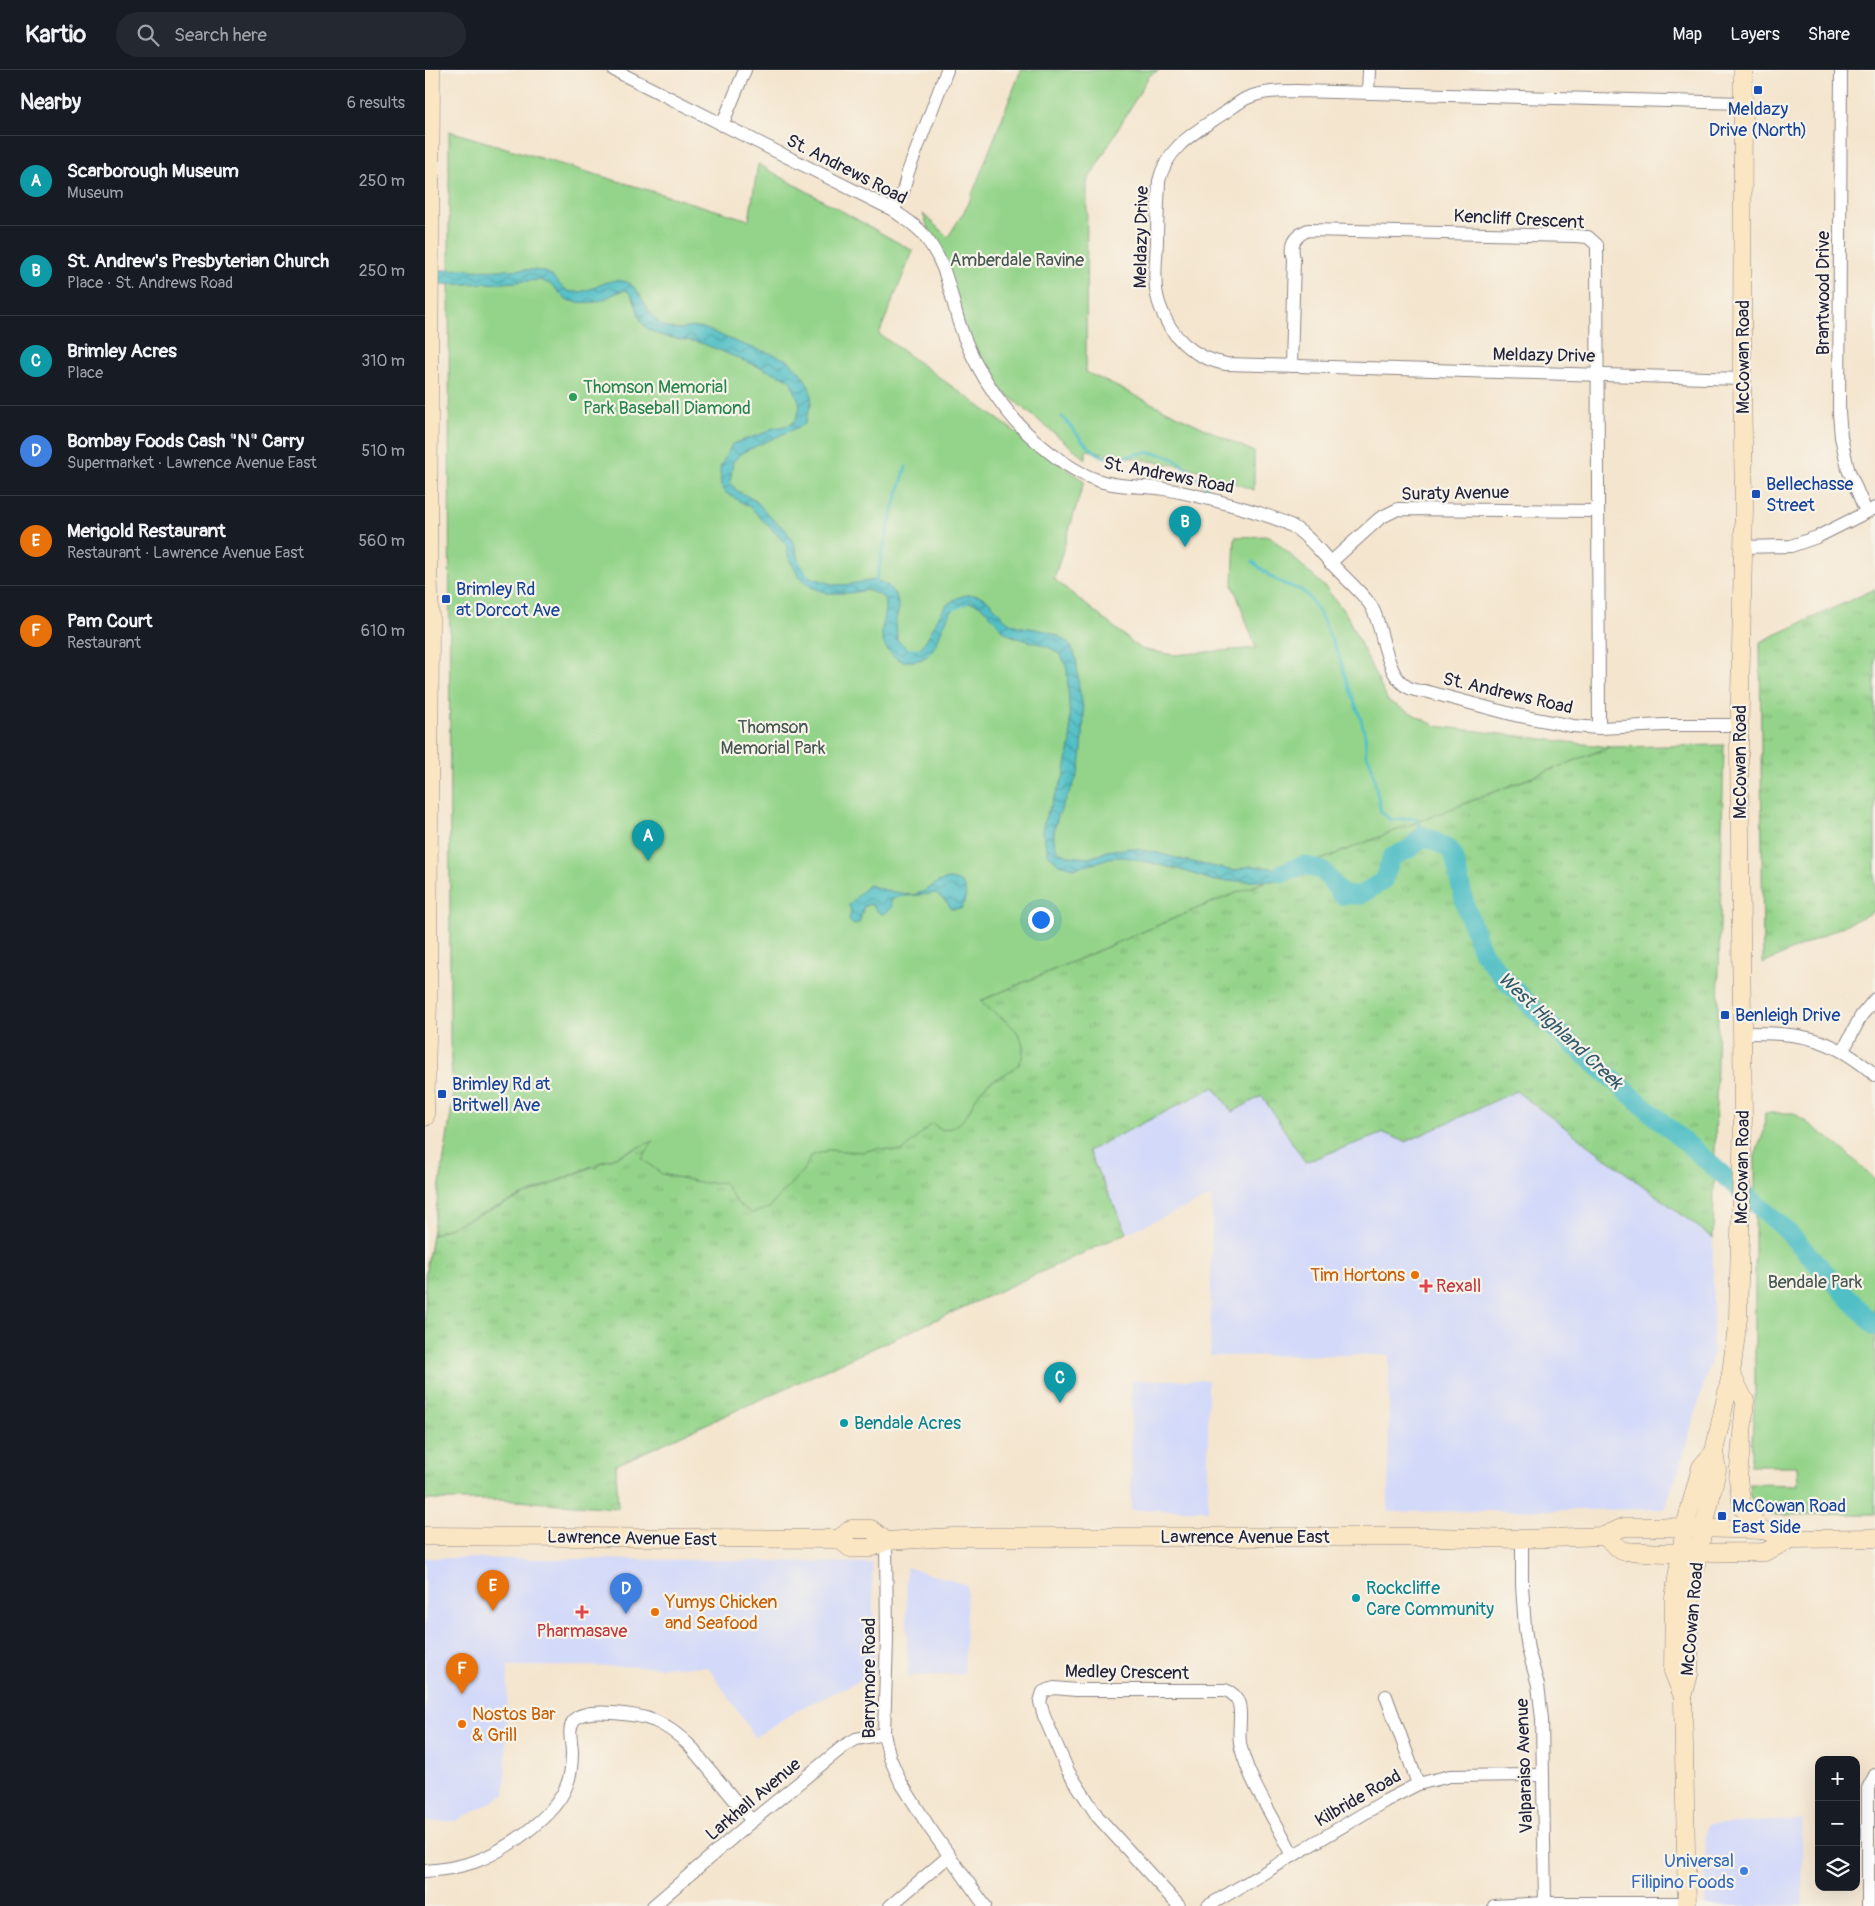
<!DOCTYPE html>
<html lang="en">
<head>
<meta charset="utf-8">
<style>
	body { margin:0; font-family:Pangolin,sans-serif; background:#242831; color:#f1f3f6 }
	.controls { position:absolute; right:15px; bottom:15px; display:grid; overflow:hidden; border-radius:10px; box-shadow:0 5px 20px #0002 }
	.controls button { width:45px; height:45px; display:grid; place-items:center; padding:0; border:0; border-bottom:1px solid #363941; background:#171b24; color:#f1f3f6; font:25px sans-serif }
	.you { position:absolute; left:615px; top:849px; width:18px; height:18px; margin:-12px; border:4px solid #fff; border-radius:50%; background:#1a73e8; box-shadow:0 0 0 8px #1a73e833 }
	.badge { display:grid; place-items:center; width:32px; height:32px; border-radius:50%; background:#c8321e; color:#fff; font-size:16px; font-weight:700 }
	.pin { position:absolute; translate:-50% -41px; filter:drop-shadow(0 1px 2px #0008) }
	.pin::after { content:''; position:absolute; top:26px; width:18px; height:15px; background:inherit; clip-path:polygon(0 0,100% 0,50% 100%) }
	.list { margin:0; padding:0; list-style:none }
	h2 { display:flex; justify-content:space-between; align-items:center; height:65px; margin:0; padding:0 20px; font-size:21px }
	h2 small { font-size:16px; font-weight:400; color:#9ea1a6 }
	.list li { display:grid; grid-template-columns:32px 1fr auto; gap:15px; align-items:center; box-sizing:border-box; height:90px; padding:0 20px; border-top:1px solid #363941 }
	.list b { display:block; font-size:19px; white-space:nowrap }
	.list p { margin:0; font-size:16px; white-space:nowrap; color:#9ea1a6 }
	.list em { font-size:16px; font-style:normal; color:#9ea1a6 }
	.icon { flex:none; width:28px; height:28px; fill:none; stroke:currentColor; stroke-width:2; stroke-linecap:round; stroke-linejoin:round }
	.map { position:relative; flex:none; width:1450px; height:1836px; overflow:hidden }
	header { display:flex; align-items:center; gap:30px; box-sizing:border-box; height:70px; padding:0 25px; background:#171b24; border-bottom:1px solid #363941 }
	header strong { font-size:24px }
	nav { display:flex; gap:28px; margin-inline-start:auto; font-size:18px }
	.search { width:350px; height:45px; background:#242831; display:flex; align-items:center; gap:12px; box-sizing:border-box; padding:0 18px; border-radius:28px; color:#9ea1a6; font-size:19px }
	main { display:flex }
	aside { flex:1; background:#171b24 }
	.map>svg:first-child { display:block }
	.built { fill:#d3d9f9 }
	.grass { fill:url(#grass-tufts); stroke:#5b7b62 }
	.park { fill:#94d48a; stroke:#5b7b62 }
	.water { fill:url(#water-waves); stroke:#3a7080 }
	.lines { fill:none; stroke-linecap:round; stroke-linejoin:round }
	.stream { stroke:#51bfc6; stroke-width:3 }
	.river { stroke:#51bfc6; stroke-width:19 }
	.minor-casing { stroke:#8b8484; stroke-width:14 }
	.secondary-casing { stroke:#8b8484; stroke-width:19 }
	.minor { stroke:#fff; stroke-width:12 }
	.secondary { stroke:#fbe6c4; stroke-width:18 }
	.transit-dot { fill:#1a4fb4; stroke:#f7f3e8; stroke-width:2 }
	.leisure-dot { fill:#2e9e5b; stroke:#f7f3e8; stroke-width:2 }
	.food-dot { fill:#e8710a; stroke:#f7f3e8; stroke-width:2 }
	.health-dot { fill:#e0444e; stroke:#f7f3e8; stroke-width:2 }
	.culture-dot { fill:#0f9aa8; stroke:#f7f3e8; stroke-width:2 }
	.shop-dot { fill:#3f7fe0; stroke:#f7f3e8; stroke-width:2 }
	.labels { text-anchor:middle; stroke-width:4.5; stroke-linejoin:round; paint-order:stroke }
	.transit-label { font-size:18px; fill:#164399; stroke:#f7f3e8; text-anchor:start }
	.street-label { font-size:18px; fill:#22223b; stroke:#f7f3e8 }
	.park-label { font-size:18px; fill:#445753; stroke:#f7f3e8 }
	.leisure-label { font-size:18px; fill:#27864d; stroke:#f7f3e8; text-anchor:start }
	.food-label { font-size:18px; fill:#c56008; stroke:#f7f3e8; text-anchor:start }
	.health-label { font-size:18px; fill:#be3a42; stroke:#f7f3e8; text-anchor:start }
	.culture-label { font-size:18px; fill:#0d838f; stroke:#f7f3e8; text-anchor:start }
	.shop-label { font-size:18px; fill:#366cbe; stroke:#f7f3e8; text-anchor:end }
	.water-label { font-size:19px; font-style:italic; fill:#32596c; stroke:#f7f3e8 }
</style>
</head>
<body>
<header>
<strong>Kartio</strong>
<div class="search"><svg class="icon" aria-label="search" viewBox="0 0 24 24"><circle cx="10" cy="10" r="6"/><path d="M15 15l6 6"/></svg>Search here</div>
<nav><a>Map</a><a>Layers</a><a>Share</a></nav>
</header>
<main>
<aside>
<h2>Nearby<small>6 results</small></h2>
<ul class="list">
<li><span class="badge" style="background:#0f9aa8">A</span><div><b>Scarborough Museum</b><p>Museum</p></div><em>250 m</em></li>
<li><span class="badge" style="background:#0f9aa8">B</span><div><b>St. Andrew's Presbyterian Church</b><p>Place · St. Andrews Road</p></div><em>250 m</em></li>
<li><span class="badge" style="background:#0f9aa8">C</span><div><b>Brimley Acres</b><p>Place</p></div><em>310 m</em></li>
<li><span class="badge" style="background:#3f7fe0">D</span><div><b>Bombay Foods Cash &quot;N&quot; Carry</b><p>Supermarket · Lawrence Avenue East</p></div><em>510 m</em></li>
<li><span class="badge" style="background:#e8710a">E</span><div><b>Merigold Restaurant</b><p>Restaurant · Lawrence Avenue East</p></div><em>560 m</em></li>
<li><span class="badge" style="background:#e8710a">F</span><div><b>Pam Court</b><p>Restaurant</p></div><em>610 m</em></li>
</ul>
</aside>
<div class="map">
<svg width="1450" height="1836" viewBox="0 0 1450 1836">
	<defs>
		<pattern id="grass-tufts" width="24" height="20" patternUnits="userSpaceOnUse" patternTransform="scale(1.25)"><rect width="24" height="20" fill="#94d48a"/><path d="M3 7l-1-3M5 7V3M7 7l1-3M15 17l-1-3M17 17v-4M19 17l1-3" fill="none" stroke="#7fb678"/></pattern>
		<pattern id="water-waves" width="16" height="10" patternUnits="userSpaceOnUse" patternTransform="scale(1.25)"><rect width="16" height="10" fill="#51bfc6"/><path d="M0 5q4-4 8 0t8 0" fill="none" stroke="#439ba2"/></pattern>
	</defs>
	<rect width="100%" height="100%" fill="#f7f3e8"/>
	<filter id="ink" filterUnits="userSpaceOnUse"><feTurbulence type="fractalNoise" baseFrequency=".02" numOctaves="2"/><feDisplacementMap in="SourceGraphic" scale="10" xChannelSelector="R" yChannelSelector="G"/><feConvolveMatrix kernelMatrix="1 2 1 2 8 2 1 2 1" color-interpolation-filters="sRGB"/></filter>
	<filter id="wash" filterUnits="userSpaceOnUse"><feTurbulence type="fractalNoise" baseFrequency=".0096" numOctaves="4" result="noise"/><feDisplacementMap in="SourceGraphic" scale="20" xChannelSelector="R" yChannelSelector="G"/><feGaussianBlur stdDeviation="1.12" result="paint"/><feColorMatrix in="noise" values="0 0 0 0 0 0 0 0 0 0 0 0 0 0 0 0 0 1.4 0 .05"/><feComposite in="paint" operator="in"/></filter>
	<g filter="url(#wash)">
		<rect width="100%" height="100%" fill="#f4e5ce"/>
		<g class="built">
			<path d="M 789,1017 L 837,1026 L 881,1092 L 959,1063 L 981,1072 L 1091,1021 L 1288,1168 L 1288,1283 L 1254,1400 L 1239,1439 L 963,1442 L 964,1285 L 785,1286 L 787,1126 L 702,1163 L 663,1081 Z"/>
			<rect x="706" y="1310" width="77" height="130"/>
			<path d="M 0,1488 L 277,1490 L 447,1493 L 450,1604 L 376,1638 L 330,1667 L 283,1597 L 83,1596 L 80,1725 L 31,1751 L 0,1752 Z"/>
			<path d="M 481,1497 L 542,1515 L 539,1604 L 483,1606 Z"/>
			<path d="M 1377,1749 L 1378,1836 L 1280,1836 L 1281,1755 Z"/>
		</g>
		<g class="grass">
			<path d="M 1450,519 L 1450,841 L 1338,894 L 1335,572 Z"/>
			<path d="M 1299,675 L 1288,1168 L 1091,1021 L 981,1072 L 959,1063 L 880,1092 L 837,1026 L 807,1042 L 789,1017 L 663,1081 L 702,1163 L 191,1395 L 193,1438 L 76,1430 L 0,1430 L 0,1206 L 7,1165 L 778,836 L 1184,677 Z"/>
		</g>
		<g class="park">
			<path d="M 596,0 L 734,0 L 724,6 L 662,112 L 661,302 L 829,382 L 829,420 L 767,398 L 661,380 L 661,389 L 559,306 L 498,144 L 523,167 L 543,135 Z"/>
			<path d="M 24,61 L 324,150 L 333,94 L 488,181 L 454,264 L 659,411 L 629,509 L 716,579 L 748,585 L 831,578 L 808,515 L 810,467 L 845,466 L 900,517 L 921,544 L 963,631 L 1011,656 L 1184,677 L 778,836 L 555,931 C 569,946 597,955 598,978 C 600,1001 573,1004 560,1016 C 543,1032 545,1058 516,1060 L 507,1053 L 478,1081 L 467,1081 L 454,1078 L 438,1082 L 403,1080 L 386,1086 L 379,1099 L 344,1138 L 327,1143 L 313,1134 L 298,1112 L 278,1113 L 237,1104 L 217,1089 L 228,1071 L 173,1094 L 172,1098 L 167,1096 L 7,1165 L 28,1030 L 25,969 Z"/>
			<path d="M 1340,1043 L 1369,1043 L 1415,1077 L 1450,1109 L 1450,1444 L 1347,1445 L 1333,1441 L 1326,1428 L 1325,1414 L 1373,1415 L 1372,1396 L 1325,1396 L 1330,1325 L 1330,1085 L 1339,1062 Z"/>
		</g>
		<g class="water">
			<path d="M 37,199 C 63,203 91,197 117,201 C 131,204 134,220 147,222 C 166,224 181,207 198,211 C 218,216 218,243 237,255 C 252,264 265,254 278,258 C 290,262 302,269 314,273 C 330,279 348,283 364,291 C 375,301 389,317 386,334 C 384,341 381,346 380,354 L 316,383 L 308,392 L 305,412 L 311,420 L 331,431 L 345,447 L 361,460 L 370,476 L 375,499 L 382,506 L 410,515 L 418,515 L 451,510 L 463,516 L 471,526 L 474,538 L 471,550 L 472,570 L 484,580 L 492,581 C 513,562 510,530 543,525 C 564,521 571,544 585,553 C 596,559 617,558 629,564 C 656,576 651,595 654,618 C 656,628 659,639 659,648 C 658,663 657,688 654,701 C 647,725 617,758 634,782 L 644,786 L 663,788 L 674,785 L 681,781 L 705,778 L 733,783 L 758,790 L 809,801 L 825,796 L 858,799 L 854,811 L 790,811 L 753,799 L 700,787 L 683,788 L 668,794 L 649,798 L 634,794 L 624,785 L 617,762 L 620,748 L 639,706 L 646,671 L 642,600 C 637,572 606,575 585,565 C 569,558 560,525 537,534 C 511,545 519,589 488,591 C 483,591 478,592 473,589 C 442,569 467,545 458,527 L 443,520 L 424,523 L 402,523 L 386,517 L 374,507 L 364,489 L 361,474 L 325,437 L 301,423 L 296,415 L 295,398 L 307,374 L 337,364 L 348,358 L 365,355 L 370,351 L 375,338 L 374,331 L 365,310 L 358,306 C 331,297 305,284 279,274 C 262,268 239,270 223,259 C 210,250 214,228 201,220 C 188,223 185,227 174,231 C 165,234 150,232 141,230 L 127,215 L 115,210 L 77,213 L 0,215 L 0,201 Z"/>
			<path d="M 524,809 C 543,810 543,825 537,838 L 526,839 L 523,833 L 510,823 C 497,826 476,824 466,830 L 467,838 L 458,844 L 454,843 L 447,834 L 439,836 L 434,853 L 429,855 L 424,851 L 426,841 L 424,835 L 443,815 L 464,821 L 488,825 L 500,821 L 513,812 Z"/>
		</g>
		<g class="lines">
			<g class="stream">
				<path d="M 637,347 C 650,360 661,379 678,386 C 689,390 702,386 712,384 C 747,377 767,402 789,425"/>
				<path d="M 373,491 L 382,506"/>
				<path d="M 828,492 L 846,507 L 857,513 L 876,520 L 883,526 L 894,542 L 914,586 L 922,612 L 936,649 L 940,665 L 941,684 L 946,693 L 956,742 L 966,750 L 991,748 L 1000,766"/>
				<path d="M 451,510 L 466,447 L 481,397"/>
				<path d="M 529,539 L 542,533"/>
				<path d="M 484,580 L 494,579"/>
			</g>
			<path class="river" d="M 857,803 L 879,795 L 898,801 L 917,825 L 935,825 L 958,811 L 967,787 L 986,778 L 996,767 L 1000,766 L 1024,779 L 1029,786 L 1040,835 L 1057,881 L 1081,911 L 1125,955 L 1358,1157 L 1450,1256"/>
		</g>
	</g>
	<g filter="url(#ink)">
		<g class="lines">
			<g class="minor-casing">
				<g id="minor">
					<path d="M 189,0 L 468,140 C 478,148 490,154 498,164 C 522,194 524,219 534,253 C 546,291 573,334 601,362 C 620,380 649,403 675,411 C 693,417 713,416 733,418 C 767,423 801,433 834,443 C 845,447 857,450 867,456 C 884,466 895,482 909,496 C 920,508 934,520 944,533 C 962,556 956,623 1000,621 L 1090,645 L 1148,656 L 1174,658 L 1241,655 L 1314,655"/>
					<path d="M 1416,0 L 1414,342 L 1416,367 L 1423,399 L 1441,442"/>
					<path d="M 943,23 L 944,0"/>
					<path d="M 297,55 L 320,0"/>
					<path d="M 468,140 L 478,122 L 483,102 L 522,0"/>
					<path d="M 866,296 L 869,189 C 865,174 869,166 883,160 L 1150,166 L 1163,167 L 1172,175 L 1174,658"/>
					<path d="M 1317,309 L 801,294 C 768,288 744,266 734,233 C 728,215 731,192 732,172 C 732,152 733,131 734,111 C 742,77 769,63 796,45 C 805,40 813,32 822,28 C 838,21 855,21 872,21 L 1318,33"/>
					<path d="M 1317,477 L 1366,476 L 1392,467 L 1450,438"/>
					<path d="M 905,493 L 955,448 L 973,439 L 1173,441"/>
					<path d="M 1317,963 C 1374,963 1406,966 1450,1005"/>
					<path d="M 1418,981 L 1436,946 L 1450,929"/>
					<path d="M 1097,1469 L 1097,1516 L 1100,1558 L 1103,1579 L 1113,1615 L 1117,1649 L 1120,1833"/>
					<path d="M 461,1471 L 462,1569 L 459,1664 L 465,1688 L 475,1711 L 504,1757 L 560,1836"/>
					<path d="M 961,1626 L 993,1714"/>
					<path d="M 0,1801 C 16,1800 34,1797 49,1792 C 78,1782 129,1747 141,1717 C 145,1708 147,1693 147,1683 C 147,1672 142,1659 149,1650 C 161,1636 215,1645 230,1651 C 243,1657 254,1665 264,1675 L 327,1751"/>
					<path d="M 228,1836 L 327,1751 L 419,1676 L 431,1669 L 459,1664"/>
					<path d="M 465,1836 L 523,1787"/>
					<path d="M 754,1836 L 673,1747 L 643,1701 L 619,1646 L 615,1632 L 618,1622 L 629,1618 L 651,1620 L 800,1620 C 825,1628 810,1657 816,1678 C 826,1716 851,1750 868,1786"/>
					<path d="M 783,1836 L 960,1731 L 993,1714 L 1025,1706 L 1117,1705"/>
					<path d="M 1069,1836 L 1120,1833 L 1262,1833"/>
					<path d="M 1443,1836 L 1443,1718 L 1450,1705"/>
				</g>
			</g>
			<g class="secondary-casing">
				<g id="secondary">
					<path d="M 0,1047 L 3,928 L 5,549 L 3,495 L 6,0"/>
					<path d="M 1306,1304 L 1320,1331 L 1313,1409 L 1317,1437 L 1337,1460"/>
					<path d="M 0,1466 L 414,1469 L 425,1478 L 445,1478 L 461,1471 L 527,1467 L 1005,1467 L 1097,1469 L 1179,1466 L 1199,1457 L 1242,1457 L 1337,1460 L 1366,1469 L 1450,1468"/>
					<path d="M 1179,1466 L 1197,1481 L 1241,1483 L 1340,1482 L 1366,1469"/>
					<path d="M 414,1469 L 426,1459 L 446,1459 L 461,1471"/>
					<path d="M 1258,1627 L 1248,1601 L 1249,1528 L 1260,1457 L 1276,1397 L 1289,1382"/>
					<path d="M 1262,1836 L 1258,1627 L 1264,1604 L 1265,1530 L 1273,1483 L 1292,1400 L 1289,1382 L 1306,1304 L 1313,1248 L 1318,1047 L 1314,675 L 1319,436 L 1317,309 L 1318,0"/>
				</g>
			</g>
			<use href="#minor" class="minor"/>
			<use href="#secondary" class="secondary"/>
		</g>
	</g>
	<g class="transit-dot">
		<rect x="1328" y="15" width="10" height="10" rx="2.5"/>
		<rect x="1326" y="419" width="10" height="10" rx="2.5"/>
		<rect x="16" y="524" width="10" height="10" rx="2.5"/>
		<rect x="1295" y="940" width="10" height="10" rx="2.5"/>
		<rect x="12" y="1019" width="10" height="10" rx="2.5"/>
		<rect x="1292" y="1441" width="10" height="10" rx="2.5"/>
	</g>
	<circle class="leisure-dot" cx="148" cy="327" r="5"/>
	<g class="food-dot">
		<circle cx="990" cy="1205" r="5"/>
		<circle cx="230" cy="1542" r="5"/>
		<circle cx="37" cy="1654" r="5"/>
	</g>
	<g class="health-dot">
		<path d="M998.5 1208.5h5v5h5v5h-5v5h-5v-5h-5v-5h5z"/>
		<path d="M154.5 1534.5h5v5h5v5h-5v5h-5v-5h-5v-5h5z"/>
	</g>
	<g class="culture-dot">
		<circle cx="419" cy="1353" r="5"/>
		<circle cx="931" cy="1528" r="5"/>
	</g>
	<circle class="shop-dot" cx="1319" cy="1801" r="5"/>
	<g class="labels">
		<g class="transit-label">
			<text x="1333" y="45" text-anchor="middle">Meldazy<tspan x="1333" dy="21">Drive (North)</tspan></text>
			<text x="1341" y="420">Bellechasse<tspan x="1341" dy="21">Street</tspan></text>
			<text x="31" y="525">Brimley Rd<tspan x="31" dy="21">at Dorcot Ave</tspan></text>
			<text x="1310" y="951">Benleigh Drive</text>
			<text x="27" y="1020">Brimley Rd at<tspan x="27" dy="21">Britwell Ave</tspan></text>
			<text x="1307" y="1442">McCowan Road<tspan x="1307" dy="21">East Side</tspan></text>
		</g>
		<g class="street-label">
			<text transform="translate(422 99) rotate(27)" y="6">St. Andrews Road</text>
			<text transform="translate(1094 149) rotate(3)" y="6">Kencliff Crescent</text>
			<text transform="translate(716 167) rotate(-89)" y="6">Meldazy Drive</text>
			<text transform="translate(1398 223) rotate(-90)" y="6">Brantwood Drive</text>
			<text transform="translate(1119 285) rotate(1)" y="6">Meldazy Drive</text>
			<text transform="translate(1318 287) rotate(-90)" y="6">McCowan Road</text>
			<text transform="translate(744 405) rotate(11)" y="6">St. Andrews Road</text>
			<text transform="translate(1030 423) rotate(-1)" y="6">Suraty Avenue</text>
			<text transform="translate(1083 623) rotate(13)" y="6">St. Andrews Road</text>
			<text transform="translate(1315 692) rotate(-90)" y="6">McCowan Road</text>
			<text transform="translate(1317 1097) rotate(-89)" y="6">McCowan Road</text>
			<text x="820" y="1473">Lawrence Avenue East</text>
			<text transform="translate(207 1468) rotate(1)" y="6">Lawrence Avenue East</text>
			<text transform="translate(1267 1549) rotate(-85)" y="6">McCowan Road</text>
			<text transform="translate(702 1602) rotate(1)" y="6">Medley Crescent</text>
			<text transform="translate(444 1608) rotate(-90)" y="6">Barrymore Road</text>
			<text transform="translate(1099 1696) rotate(-92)" y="6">Valparaiso Avenue</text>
			<text transform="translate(933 1728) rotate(-30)" y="6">Kilbride Road</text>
			<text transform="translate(328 1729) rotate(-40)" y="6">Larkhall Avenue</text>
		</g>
		<g class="park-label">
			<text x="592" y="196">Amberdale Ravine</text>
			<text x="348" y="663">Thomson<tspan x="348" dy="21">Memorial Park</tspan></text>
			<text x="1390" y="1218">Bendale Park</text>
		</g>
		<g class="leisure-label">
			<text x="158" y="323">Thomson Memorial<tspan x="158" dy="21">Park Baseball Diamond</tspan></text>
		</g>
		<g class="food-label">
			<text x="980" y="1211" text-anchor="end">Tim Hortons</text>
			<text x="240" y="1538">Yumys Chicken<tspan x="240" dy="21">and Seafood</tspan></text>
			<text x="47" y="1650">Nostos Bar<tspan x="47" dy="21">&amp; Grill</tspan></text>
		</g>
		<g class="health-label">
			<text x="1011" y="1222">Rexall</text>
			<text x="157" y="1567" text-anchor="middle">Pharmasave</text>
		</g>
		<g class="culture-label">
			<text x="429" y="1359">Bendale Acres</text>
			<text x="941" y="1524">Rockcliffe<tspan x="941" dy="21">Care Community</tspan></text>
		</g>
		<g class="shop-label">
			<text x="1309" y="1797">Universal<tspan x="1309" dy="21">Filipino Foods</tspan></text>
		</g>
		<g class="water-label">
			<text transform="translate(1136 960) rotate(43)" y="7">West Highland Creek</text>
		</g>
	</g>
</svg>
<div class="controls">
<button>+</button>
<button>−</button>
<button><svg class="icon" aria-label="layers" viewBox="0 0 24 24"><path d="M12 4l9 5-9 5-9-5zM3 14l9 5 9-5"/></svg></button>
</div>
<div class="you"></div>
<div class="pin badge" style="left:223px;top:791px;background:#0f9aa8">A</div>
<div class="pin badge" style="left:760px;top:477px;background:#0f9aa8">B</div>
<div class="pin badge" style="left:635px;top:1333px;background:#0f9aa8">C</div>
<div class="pin badge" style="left:201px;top:1544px;background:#3f7fe0">D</div>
<div class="pin badge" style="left:68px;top:1541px;background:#e8710a">E</div>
<div class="pin badge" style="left:37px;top:1624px;background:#e8710a">F</div>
</div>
</main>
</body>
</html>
